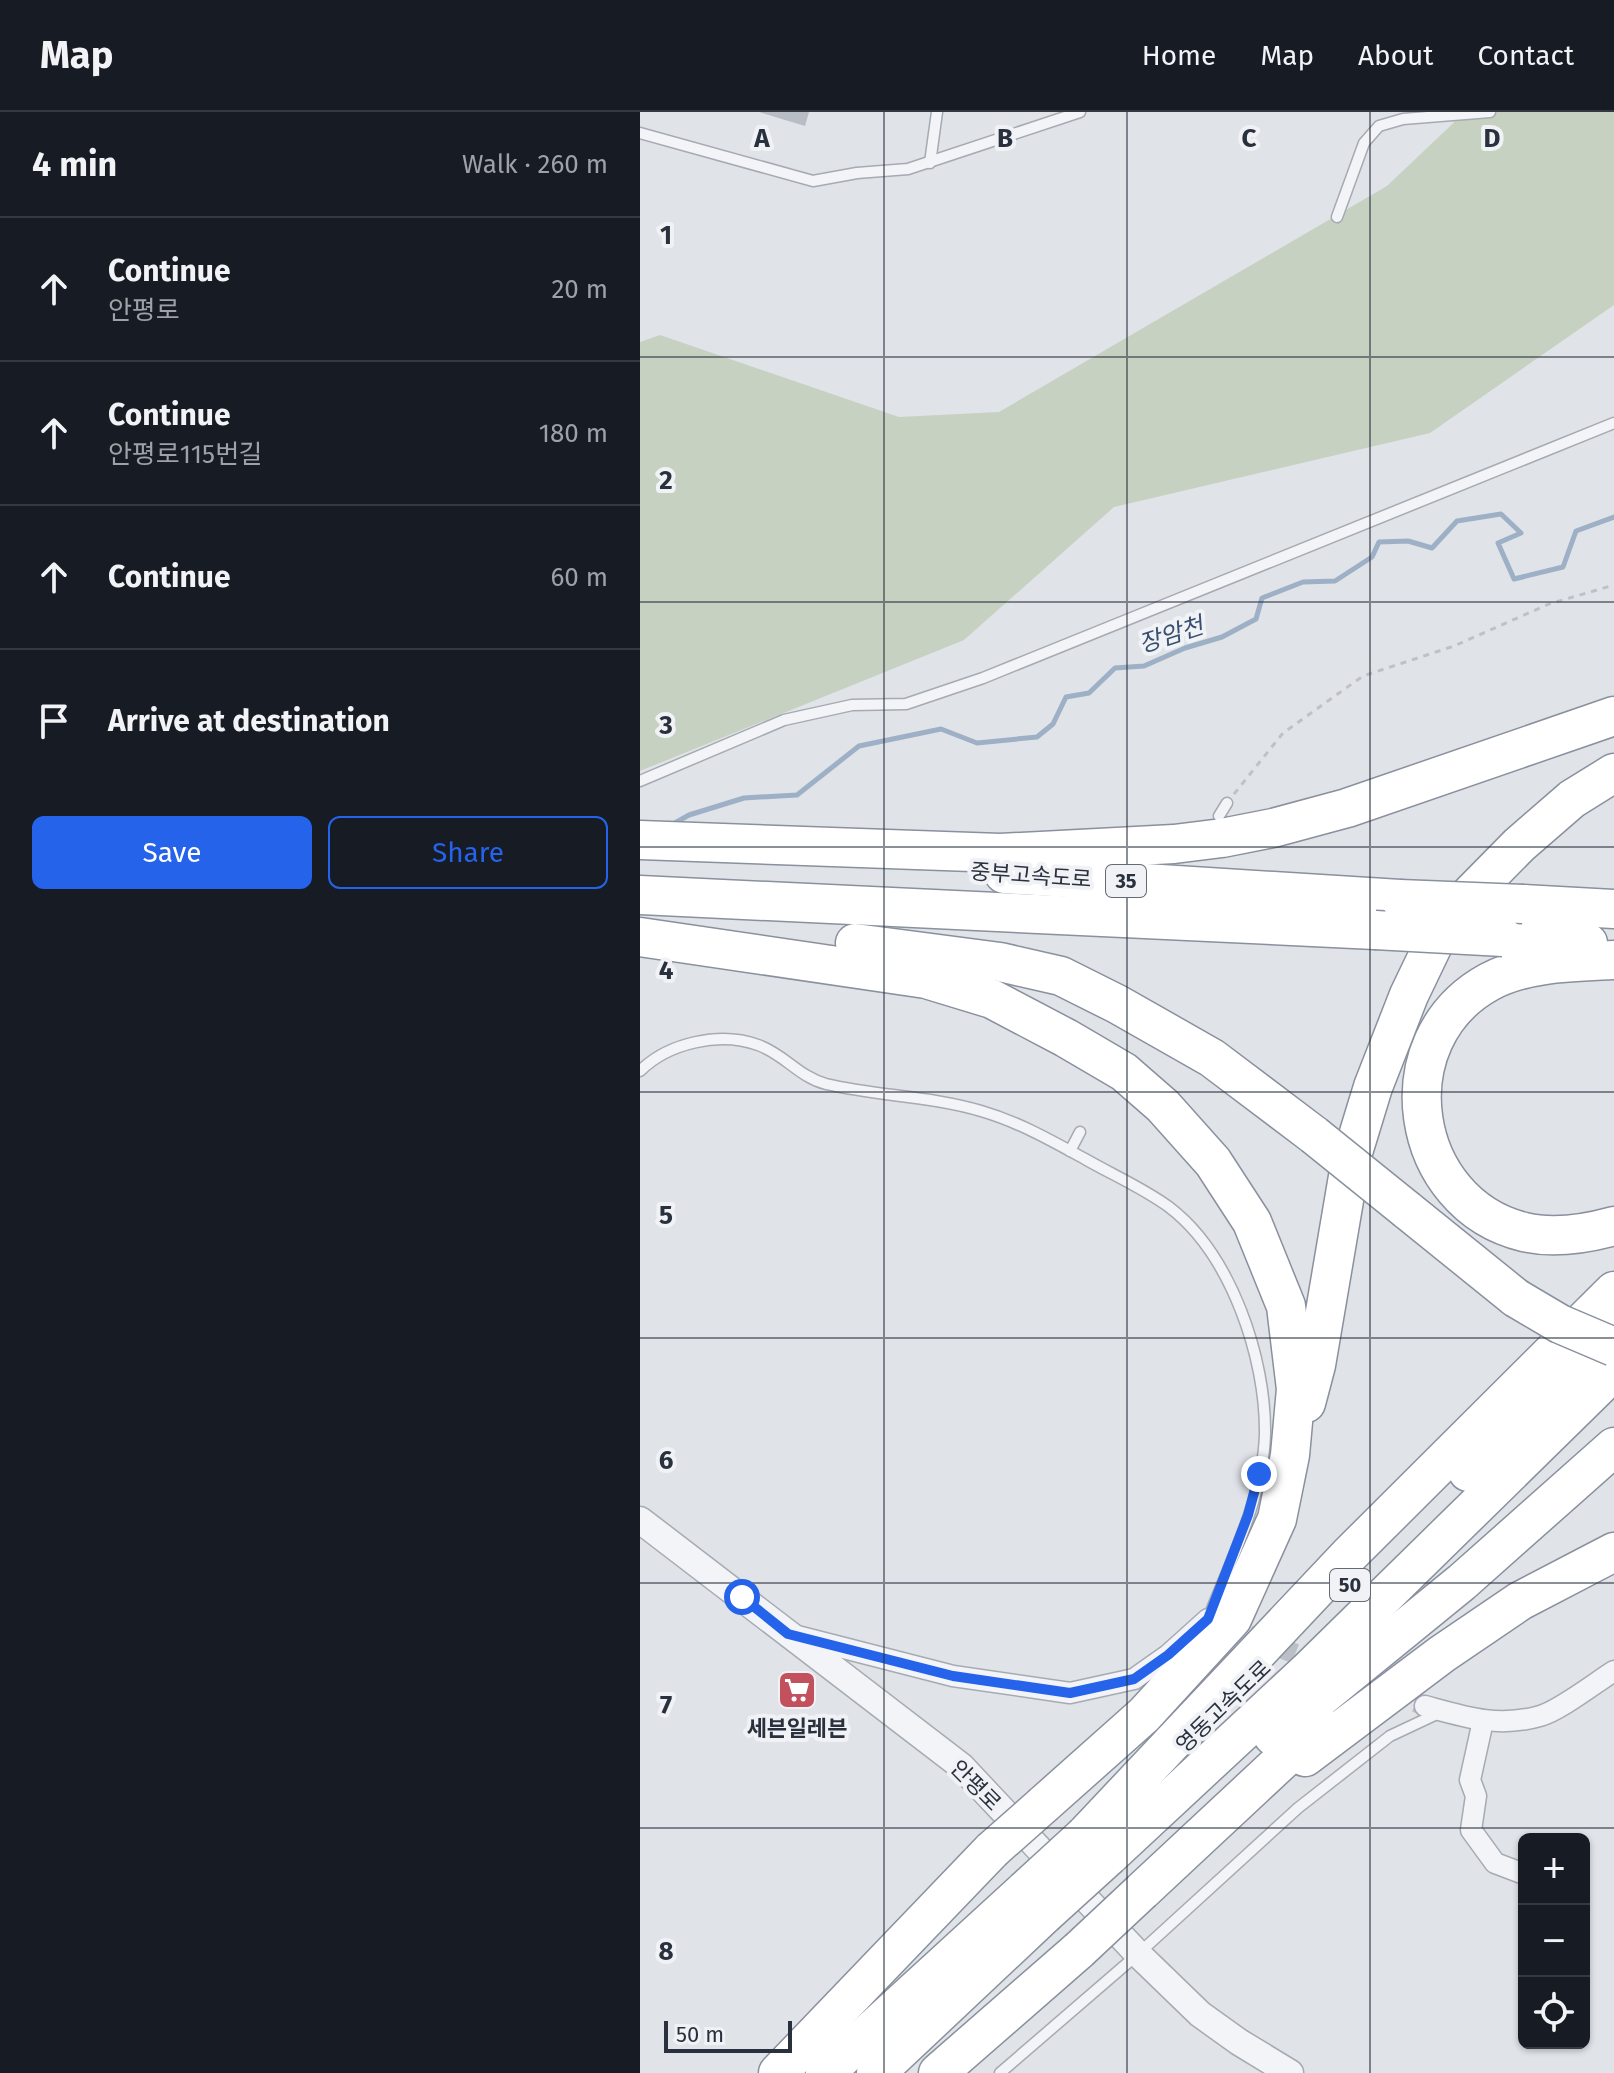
<!DOCTYPE html>
<html lang="en">
<head>
<meta charset="utf-8">
<style>
	body { margin:0; font-family:"Fira Sans","Noto Sans KR",sans-serif; background:#20242c; color:#f1f3f6 }
	.controls { position:absolute; right:24px; bottom:24px; display:grid; overflow:hidden; border-radius:12px; box-shadow:0 2px 6px #0004 }
	.controls button { width:72px; height:72px; display:grid; place-items:center; padding:0; border:0; border-bottom:2px solid #363941; background:#171b24; color:#f1f3f6; font:40px sans-serif }
	.scale { position:absolute; left:24px; bottom:20px; width:128px; box-sizing:border-box; padding-left:8px; border:4px solid #2a313e; border-top:0; font-size:22px; line-height:28px; white-space:nowrap; color:#2a313e; -webkit-text-stroke:6px #f0f2f6; paint-order:stroke }
	.stop { position:absolute; width:24px; height:24px; margin:-18px; border:6px solid #2563eb; border-radius:50%; background:#fff }
	.stop.end { background:#2563eb; border-color:#fff; box-shadow:0 2px 8px #0008 }
	.list { margin:0; padding:0; list-style:none }
	h2 { display:flex; justify-content:space-between; align-items:center; height:104px; margin:0; padding:0 32px; font-size:34px }
	h2 small { font-size:26px; font-weight:400; color:#9ea1a6 }
	.list li { display:grid; grid-template-columns:52px 1fr auto; gap:24px; align-items:center; box-sizing:border-box; height:144px; padding:0 32px; border-top:2px solid #363941 }
	.list b { display:block; font-size:30px; white-space:nowrap }
	.list p { margin:0; font-size:26px; white-space:nowrap; color:#9ea1a6 }
	.list em { font-size:26px; font-style:normal; color:#9ea1a6 }
	.actions { display:flex; gap:16px; padding:24px 32px }
	.actions a { flex:1; padding:18px 0; border:2px solid #2563eb; border-radius:12px; text-align:center; font-size:28px; color:#2563eb }
	.actions .main { background:#2563eb; color:#fff }
	.icon { flex:none; width:44px; height:44px; fill:none; stroke:currentColor; stroke-width:2; stroke-linecap:round; stroke-linejoin:round }
	.map { position:relative; flex:none; width:974px; height:1961px; overflow:hidden }
	header { display:flex; align-items:center; gap:48px; box-sizing:border-box; height:112px; padding:0 40px; background:#171b24; border-bottom:2px solid #363941 }
	header strong { font-size:38px }
	nav { display:flex; gap:44px; margin-inline-start:auto; font-size:28px }
	main { display:flex }
	aside { flex:1; background:#171b24 }
	.map>svg:first-child { display:block }
	.green { fill:#c6d1c2 }
	.lines { fill:none; stroke-linecap:round; stroke-linejoin:round }
	.stream { stroke:#9eb0c5; stroke-width:5 }
	.building { fill:#b8bcc4 }
	.minor-tunnel { stroke:#bcbfc6; stroke-width:20; stroke-dasharray:20 10; stroke-linecap:butt }
	.service-casing { stroke:#a6aab2; stroke-width:13 }
	.minor-casing { stroke:#a6aab2; stroke-width:23 }
	.tertiary-casing { stroke:#a6aab2; stroke-width:29 }
	.motorway-casing { stroke:#89909e; stroke-width:41 }
	.path { stroke:#bfc1c7; stroke-width:3; stroke-dasharray:6 6; stroke-linecap:butt }
	.service { stroke:#f3f4f7; stroke-width:10 }
	.minor { stroke:#f3f4f7; stroke-width:20 }
	.tertiary { stroke:#f3f4f7; stroke-width:26 }
	.motorway { stroke:#fff; stroke-width:38 }
	.motorway-bridge-casing { stroke:#89909e; stroke-width:41; stroke-linecap:butt }
	.motorway-bridge { stroke:#fff; stroke-width:38 }
	.route { stroke:#2563eb; stroke-width:10 }
	.grid { fill:none; stroke:#2a313e; stroke-width:2; stroke-opacity:0.55 }
	.labels { text-anchor:middle; stroke-width:8; stroke-linejoin:round; paint-order:stroke }
	.shield { fill:#f0f2f6; stroke:#656b75; stroke-width:2 }
	.shield-label { font-size:20px; font-weight:bold; fill:#2a313e }
	.street-label { font-size:22px; fill:#2a313e; stroke:#f0f2f6 }
	.poi-label { font-size:22px; font-weight:bold; fill:#2a313e; stroke:#f0f2f6 }
	.water-label { font-size:24px; font-style:italic; fill:#384f6f; stroke:#f0f2f6 }
	.grid-label { font-size:26px; text-anchor:middle; font-weight:bold; fill:#2a313e; stroke:#f0f2f6; stroke-width:8; stroke-linejoin:round; paint-order:stroke }
</style>
</head>
<body>
<header>
<strong>Map</strong>
<nav><a>Home</a><a>Map</a><a>About</a><a>Contact</a></nav>
</header>
<main>
<aside>
<h2>4 min<small>Walk · 260 m</small></h2>
<ul class="list">
<li><svg class="icon" aria-label="ahead" viewBox="0 0 24 24"><path d="M12 20V5M6 11l6-6 6 6"/></svg><div><b>Continue</b><p>안평로</p></div><em>20 m</em></li>
<li><svg class="icon" aria-label="ahead" viewBox="0 0 24 24"><path d="M12 20V5M6 11l6-6 6 6"/></svg><div><b>Continue</b><p>안평로115번길</p></div><em>180 m</em></li>
<li><svg class="icon" aria-label="ahead" viewBox="0 0 24 24"><path d="M12 20V5M6 11l6-6 6 6"/></svg><div><b>Continue</b></div><em>60 m</em></li>
<li><svg class="icon" aria-label="arrive" viewBox="0 0 24 24"><path d="M6 21V4h12l-3 4 3 4H6"/></svg><div><b>Arrive at destination</b></div></li>
</ul>
<div class="actions"><a class="main">Save</a><a>Share</a></div>
</aside>
<div class="map">
<svg width="974" height="1961" viewBox="0 0 974 1961">
	<rect width="100%" height="100%" fill="#e0e3e8"/>
	<path class="green" d="M 825,0 L 974,0 L 974,193 L 790,321 L 474,395 L 324,528 L 0,659 L 0,230 L 20,223 L 259,305 L 359,300 L 747,74 Z"/>
	<g class="lines">
		<path class="stream" d="M 33,712 L 49,703 L 104,686 L 157,683 L 219,634 L 301,617 L 337,631 L 397,625 L 413,612 L 426,585 L 449,581 L 475,556 L 504,554 L 545,536 L 582,525 L 616,507 L 622,486 L 663,470 L 695,469 L 732,445 L 739,430 L 768,429 L 792,436 L 817,409 L 861,402 L 881,421 L 858,431 L 874,467 L 923,455 L 936,419 L 974,405"/>
	</g>
	<path class="building" d="M 119,0 L 169,0 L 165,14 Z"/>
	<g class="lines">
		<path class="minor-tunnel" d="M 581,1512 L 785,1594"/>
		<g class="service-casing">
			<g id="service">
				<path d="M 0,21 L 173,69 L 217,61 L 268,57 L 440,0"/>
				<path d="M 290,51 L 297,0"/>
				<path d="M 697,105 L 724,31 L 739,14 L 763,7 L 850,0"/>
				<path d="M 0,669 L 144,608 L 212,593 L 266,592 L 343,566 L 974,311"/>
				<path d="M 579,704 L 587,691"/>
				<path d="M 0,959 C 28,931 80,919 118,933 C 144,942 159,965 186,972 C 237,984 290,984 341,999 C 379,1010 410,1028 445,1047 C 473,1063 503,1076 529,1095 C 591,1142 626,1246 625,1322 C 623,1386 591,1448 568,1507"/>
				<path d="M 430,1039 L 440,1020"/>
				<path d="M 360,1961 L 498,1842 L 658,1696 L 750,1624 L 801,1600"/>
			</g>
		</g>
		<g class="minor-casing">
			<g id="minor">
				<path d="M 157,1524 L 313,1564 L 430,1581 L 494,1567 L 528,1543 L 568,1507"/>
				<path d="M 785,1594 C 825,1605 858,1616 900,1604 C 919,1599 955,1571 974,1559"/>
				<path d="M 843,1609 L 830,1668 L 836,1684 L 831,1718 L 855,1751 L 884,1762"/>
			</g>
		</g>
		<g class="tertiary-casing">
			<path id="tertiary" d="M 0,1408 L 321,1654 L 498,1842 L 560,1902 L 599,1930 L 650,1961"/>
		</g>
		<g class="motorway-casing">
			<g id="motorway">
				<path d="M 0,728 L 360,741 L 534,732 L 582,726 L 633,716 L 707,696 L 974,604"/>
				<path d="M 364,762 L 760,787"/>
				<path d="M 0,783 L 735,818"/>
				<path d="M 883,792 L 974,797"/>
				<path d="M 0,825 L 286,867 L 352,887 L 426,926 L 484,960 L 523,994 L 573,1050 L 612,1110 L 646,1194 L 656,1277 L 650,1343 L 637,1407 L 592,1507 L 504,1603 L 404,1692"/>
				<path d="M 863,825 L 948,831"/>
				<path d="M 215,831 L 360,850 L 421,864 L 477,892 L 572,946 L 674,1023"/>
				<path d="M 974,848 C 933,850 886,850 849,870 C 743,928 768,1092 884,1120 C 913,1127 945,1122 974,1114"/>
				<path d="M 767,1098 L 876,1186"/>
				<path d="M 666,1291 L 676,1253 L 711,1047 L 733,975 L 769,883 L 793,833 L 814,799 L 879,733 L 932,687 L 974,661"/>
				<path d="M 828,1360 L 974,1221"/>
				<path d="M 633,1624 L 822,1470 L 974,1335"/>
				<path d="M 665,1645 L 802,1542 L 880,1489 L 974,1440"/>
				<path d="M 445,1723 L 709,1443 L 974,1179"/>
				<path d="M 469,1744 L 668,1559 L 974,1259"/>
				<path d="M 502,1779 L 680,1613"/>
				<path d="M 138,1961 L 352,1738"/>
				<path d="M 185,1961 L 385,1778"/>
				<path d="M 236,1961 L 404,1803"/>
				<path d="M 298,1961 L 439,1838"/>
			</g>
		</g>
		<path class="path" d="M 594,682 L 643,621 L 723,564 L 814,534 L 909,492 L 974,473"/>
		<use href="#service" class="service"/>
		<use href="#minor" class="minor"/>
		<use href="#tertiary" class="tertiary"/>
		<use href="#motorway" class="motorway"/>
		<g class="motorway-bridge-casing">
			<g id="motorway-bridge">
				<path d="M 760,787 L 883,792"/>
				<path d="M 735,818 L 863,825"/>
				<path d="M 674,1023 L 767,1098"/>
				<path d="M 876,1186 L 920,1212 L 974,1235"/>
				<path d="M 352,1738 L 404,1692"/>
				<path d="M 385,1778 L 445,1723"/>
				<path d="M 404,1803 L 469,1744"/>
				<path d="M 439,1838 L 502,1779"/>
			</g>
		</g>
		<use href="#motorway-bridge" class="motorway-bridge"/>
	</g>
	<g class="lines">
		<path class="route" d="M 102,1485 L 148,1522 L 313,1564 L 430,1581 L 494,1567 L 528,1543 L 568,1507 L 608,1403 L 619,1362"/>
	</g>
	<path class="grid" d="M 244,0 L 244,1961M 487,0 L 487,1961M 730,0 L 730,1961M 0,245 L 974,245M 0,490 L 974,490M 0,735 L 974,735M 0,980 L 974,980M 0,1226 L 974,1226M 0,1471 L 974,1471M 0,1716 L 974,1716"/>
	<defs>
		<g id="supermarket-square" transform="scale(2)"><rect x="-9" y="-9" width="18" height="18" rx="4" fill="#c3505d" stroke="#f0f2f6"/><path d="M-6-5.5h2.5l.6 2H6L4.5 2H-2.5L-4.4-4H-6ZM-1.5 3.2a1.3 1.3 0 1 0 .1 0ZM3 3.2a1.3 1.3 0 1 0 .1 0Z" fill="#fff"/></g>
	</defs>
	<g fill-rule="evenodd">
		<use href="#supermarket-square" x="157" y="1578"/>
	</g>
	<g class="labels">
		<g class="shield">
			<rect x="466" y="753" width="40" height="32" rx="6"/>
			<rect x="690" y="1457" width="40" height="32" rx="6"/>
		</g>
		<g class="shield-label">
			<text x="486" y="776">35</text>
			<text x="710" y="1480">50</text>
		</g>
		<g class="street-label">
			<text transform="translate(391 763) rotate(4)" y="8">중부고속도로</text>
			<text transform="translate(583 1594) rotate(-44)" y="8">영동고속도로</text>
			<text transform="translate(336 1673) rotate(45)" y="8">안평로</text>
		</g>
		<g class="poi-label">
			<text x="157" y="1624">세븐일레븐</text>
		</g>
		<g class="water-label">
			<text transform="translate(531 523) rotate(-18)" y="8">장암천</text>
		</g>
	</g>
	<g class="grid-label">
		<text x="122" y="35">A</text>
		<text x="365" y="35">B</text>
		<text x="609" y="35">C</text>
		<text x="852" y="35">D</text>
		<text x="26" y="132">1</text>
		<text x="26" y="377">2</text>
		<text x="26" y="622">3</text>
		<text x="26" y="867">4</text>
		<text x="26" y="1112">5</text>
		<text x="26" y="1357">6</text>
		<text x="26" y="1602">7</text>
		<text x="26" y="1848">8</text>
	</g>
</svg>
<div class="controls">
<button>+</button>
<button>−</button>
<button><svg class="icon" aria-label="locate" viewBox="0 0 24 24"><circle cx="12" cy="12" r="6"/><path d="M12 2v4M12 18v4M2 12h4M18 12h4"/></svg></button>
</div>
<div class="scale">50 m</div>
<div class="stop" style="left:102px;top:1485px"></div>
<div class="stop end" style="left:619px;top:1362px"></div>
</div>
</main>
</body>
</html>
